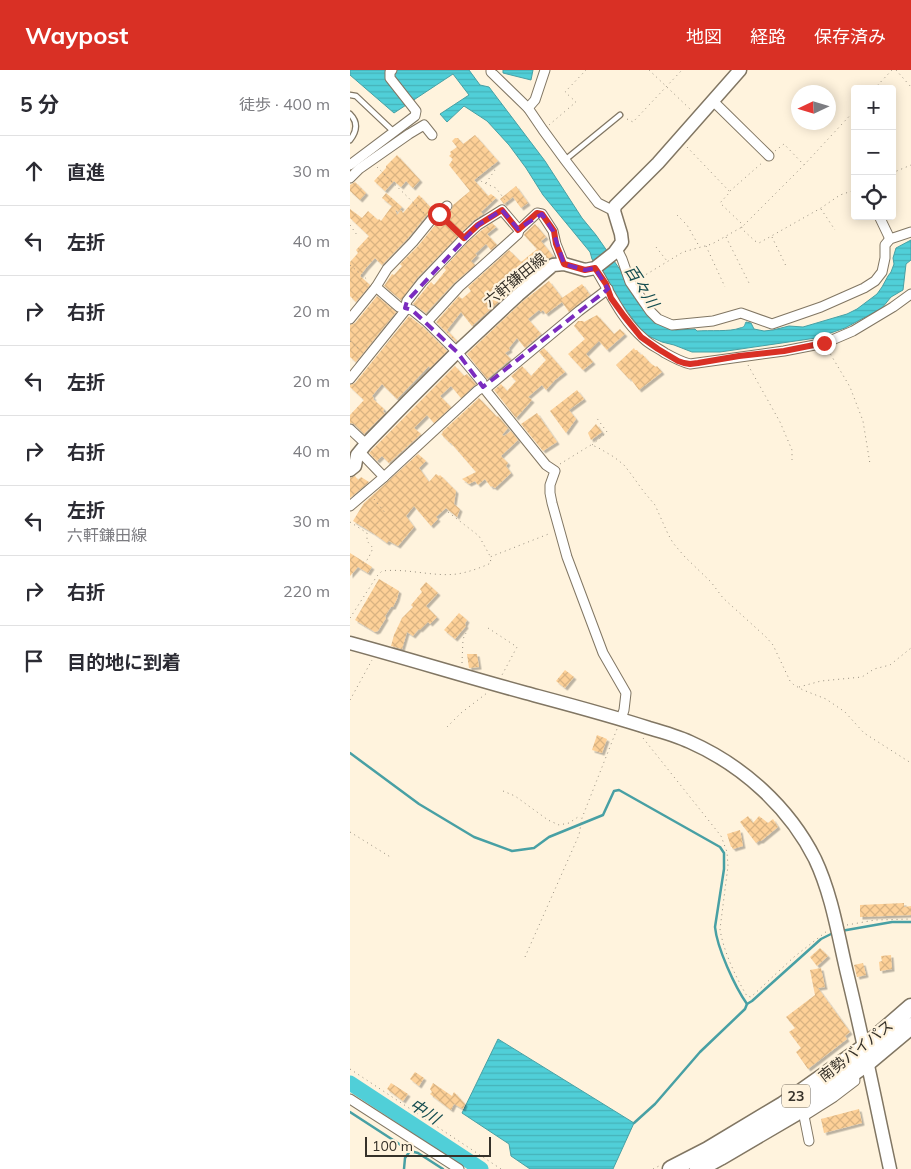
<!DOCTYPE html>
<html lang="ja">
<head>
<meta charset="utf-8">
<style>
	body { margin:0; font-family:Mulish,"Noto Sans JP",sans-serif; background:#f2f2f3; color:#2b2b33 }
	.controls { position:absolute; right:15px; top:15px; display:grid; overflow:hidden; border-radius:5px; box-shadow:0 2px 12px #0003 }
	.controls button { width:45px; height:45px; display:grid; place-items:center; padding:0; border:0; border-bottom:1px solid #e1e1e2; background:#fff; color:#2b2b33; font:25px sans-serif }
	.compass { position:absolute; left:441px; top:15px; width:45px; height:45px; border-radius:50%; background:#fff; box-shadow:0 2px 12px #0003; rotate:266deg }
	.scale { position:absolute; left:15px; bottom:12px; width:126px; box-sizing:border-box; padding-left:5px; border:2px solid #363129; border-top:0; font-size:14px; line-height:18px; white-space:nowrap; color:#363129; -webkit-text-stroke:4px #fff3dd; paint-order:stroke }
	.stop { position:absolute; width:15px; height:15px; margin:-11px; border:4px solid #d93025; border-radius:50%; background:#fff }
	.stop.end { background:#d93025; border-color:#fff; box-shadow:0 1px 5px #0008 }
	.list { margin:0; padding:0; list-style:none }
	h2 { display:flex; justify-content:space-between; align-items:center; height:65px; margin:0; padding:0 20px; font-size:21px }
	h2 small { font-size:16px; font-weight:400; color:#7c7c81 }
	.list li { display:grid; grid-template-columns:32px 1fr auto; gap:15px; align-items:center; box-sizing:border-box; height:70px; padding:0 20px; border-top:1px solid #e1e1e2 }
	.list b { display:block; font-size:19px; white-space:nowrap }
	.list p { margin:0; font-size:16px; white-space:nowrap; color:#7c7c81 }
	.list em { font-size:16px; font-style:normal; color:#7c7c81 }
	.icon { flex:none; width:28px; height:28px; fill:none; stroke:currentColor; stroke-width:2; stroke-linecap:round; stroke-linejoin:round }
	.map { position:relative; flex:none; width:561px; height:1099px; overflow:hidden }
	header { display:flex; align-items:center; gap:30px; box-sizing:border-box; height:70px; padding:0 25px; background:#d93025; color:#fff }
	header strong { font-size:24px }
	nav { display:flex; gap:28px; margin-inline-start:auto; font-size:18px }
	main { display:flex }
	aside { flex:1; background:#fff }
	.map>svg:first-child { display:block }
	.water { fill:url(#water-rules); stroke:#48a0a4 }
	.lines { fill:none; stroke-linecap:round; stroke-linejoin:round }
	.stream { stroke:#48a0a4; stroke-width:2.5 }
	.river { stroke:#50cfd8; stroke-width:15 }
	.building { fill:url(#building-cross-hatch); filter:url(#shadow) }
	.lane-casing { stroke:#817663; stroke-width:7 }
	.street-casing { stroke:#817663; stroke-width:11 }
	.secondary-casing { stroke:#817663; stroke-width:15 }
	.highway-casing { stroke:#817663; stroke-width:19 }
	.path { stroke:#968e7f; stroke-width:1; stroke-dasharray:1 4; stroke-linecap:butt }
	.lane { stroke:#fff; stroke-width:4.5 }
	.street { stroke:#fff; stroke-width:9 }
	.secondary { stroke:#fff; stroke-width:12 }
	.highway { stroke:#fff; stroke-width:16 }
	.route { stroke:#d93025; stroke-width:6 }
	.marked { fill:none; stroke:#7b2cbf; stroke-width:4; stroke-dasharray:10 6; stroke-linejoin:round }
	.labels { text-anchor:middle; stroke-width:4.5; stroke-linejoin:round; paint-order:stroke }
	.shield { fill:#fff3dd; stroke:#726b5f; stroke-width:1 }
	.shield-label { font-size:14px; font-weight:bold; fill:#363129 }
	.street-label { font-size:15px; fill:#363129; stroke:#fff3dd }
	.water-label { font-size:16px; font-style:italic; fill:#144c4f; stroke:#fff3dd }
</style>
</head>
<body>
<header>
<strong>Waypost</strong>
<nav><a>地図</a><a>経路</a><a>保存済み</a></nav>
</header>
<main>
<aside>
<h2>5 分<small>徒歩 · 400 m</small></h2>
<ul class="list">
<li><svg class="icon" aria-label="ahead" viewBox="0 0 24 24"><path d="M12 20V5M6 11l6-6 6 6"/></svg><div><b>直進</b></div><em>30 m</em></li>
<li><svg class="icon" aria-label="left" viewBox="0 0 24 24"><path d="M17 20v-9H6M10 6l-5 5 5 5"/></svg><div><b>左折</b></div><em>40 m</em></li>
<li><svg class="icon" aria-label="right" viewBox="0 0 24 24"><path d="M7 20v-9h11M14 6l5 5-5 5"/></svg><div><b>右折</b></div><em>20 m</em></li>
<li><svg class="icon" aria-label="left" viewBox="0 0 24 24"><path d="M17 20v-9H6M10 6l-5 5 5 5"/></svg><div><b>左折</b></div><em>20 m</em></li>
<li><svg class="icon" aria-label="right" viewBox="0 0 24 24"><path d="M7 20v-9h11M14 6l5 5-5 5"/></svg><div><b>右折</b></div><em>40 m</em></li>
<li><svg class="icon" aria-label="left" viewBox="0 0 24 24"><path d="M17 20v-9H6M10 6l-5 5 5 5"/></svg><div><b>左折</b><p>六軒鎌田線</p></div><em>30 m</em></li>
<li><svg class="icon" aria-label="right" viewBox="0 0 24 24"><path d="M7 20v-9h11M14 6l5 5-5 5"/></svg><div><b>右折</b></div><em>220 m</em></li>
<li><svg class="icon" aria-label="arrive" viewBox="0 0 24 24"><path d="M6 21V4h12l-3 4 3 4H6"/></svg><div><b>目的地に到着</b></div></li>
</ul>
</aside>
<div class="map">
<svg width="561" height="1099" viewBox="0 0 561 1099">
	<defs>
		<pattern id="water-rules" width="6" height="5" patternUnits="userSpaceOnUse" patternTransform="scale(1.25)"><rect width="6" height="5" fill="#50cfd8"/><path d="M0 2.5h6" fill="none" stroke="#46b2b9"/></pattern>
		<pattern id="building-cross-hatch" width="8" height="8" patternUnits="userSpaceOnUse" patternTransform="scale(1.25)"><rect width="8" height="8" fill="#fdd097"/><path d="M0 0l8 8M0 8l8-8" fill="none" stroke="#d9b382"/></pattern>
		<filter id="shadow"><feDropShadow dx="2.5" dy="2.5" stdDeviation="0" flood-color="#0004"/></filter>
	</defs>
	<rect width="100%" height="100%" fill="#fff3dd"/>
	<g class="water">
		<path d="M 0,0 L 119,0 L 130,15 L 139,17 L 195,91 L 232,148 L 246,165 L 271,201 L 277,217 L 290,236 L 305,252 L 316,257 L 326,260 L 345,259 L 347,261 C 359,260 380,262 390,258 C 395,257 394,256 396,252 L 401,253 L 404,259 L 414,261 L 423,260 L 439,256 L 453,257 L 497,244 L 507,239 L 527,224 L 532,217 L 538,206 L 541,202 L 544,194 L 543,188 L 546,178 L 561,170 L 561,190 L 556,194 L 553,220 L 541,227 L 532,238 L 495,258 L 466,268 L 370,282 L 342,282 L 324,275 L 312,272 L 294,264 L 265,225 L 242,189 L 240,182 L 193,125 L 176,98 L 159,75 L 137,51 L 114,36 L 97,52 L 90,44 L 119,25 L 103,4 L 44,43 L 0,5 Z"/>
		<path d="M 153,0 L 183,0 L 181,10 L 153,3 Z"/>
		<path d="M 148,969 L 284,1053 L 263,1099 L 180,1099 L 161,1086 L 159,1074 L 112,1043 Z"/>
	</g>
	<g class="lines">
		<g class="stream">
			<path d="M 0,683 L 69,734 L 124,767 L 162,781 L 184,778 L 199,767 L 253,745 L 264,721 L 269,720 L 370,777 L 374,783 L 374,799 L 365,857 C 367,878 385,917 397,934"/>
			<path d="M 491,861 L 542,852 L 561,852"/>
			<path d="M 0,1042 L 60,1081 L 55,1088 L 54,1099"/>
			<path d="M 284,1053 L 305,1034 L 350,982 L 395,939 L 397,934 L 402,931 L 471,869 L 483,863"/>
			<path d="M 60,1081 L 68,1083 L 93,1099"/>
		</g>
		<path class="river" d="M 0,1013 L 131,1099"/>
	</g>
	<g class="building">
		<path d="M 125,65 L 148,91 L 124,110 L 138,126 L 141,124 L 146,128 L 131,142 L 133,144 L 124,150 L 110,164 L 67,208 L 51,230 L 34,216 L 42,204 L 44,205 L 52,196 L 50,194 L 68,176 L 86,154 L 101,141 L 103,135 L 120,121 L 99,95 L 103,89 L 99,86 L 101,84 L 100,82 L 107,77 L 102,71 L 105,68 L 108,68 L 113,74 Z"/>
		<path d="M 47,85 L 70,110 L 63,118 L 56,111 L 51,117 L 44,111 L 35,121 L 24,111 L 36,98 L 36,96 Z"/>
		<path d="M 5,112 L 16,123 L 10,130 L 0,121 L 0,115 Z"/>
		<path d="M 166,116 L 178,133 L 171,138 L 163,127 L 154,134 L 150,129 Z"/>
		<path d="M 36,123 L 52,137 L 48,142 L 45,139 L 47,145 L 51,140 L 53,143 L 69,125 L 83,140 L 76,146 L 58,168 L 32,195 L 25,188 L 16,198 L 10,206 L 20,215 L 6,232 L 0,226 L 0,192 L 8,183 L 6,180 L 19,166 L 0,148 L 0,139 L 12,148 L 18,141 L 28,150 L 29,149 L 31,151 L 42,136 L 32,128 Z"/>
		<path d="M 142,153 L 146,157 L 137,164 L 147,175 L 141,180 L 136,174 L 125,184 L 127,185 L 121,191 L 125,195 L 104,213 L 76,243 L 63,234 L 81,212 L 84,215 L 96,200 L 94,198 L 118,172 L 132,160 Z"/>
		<path d="M 185,154 L 196,167 L 191,171 L 203,186 L 198,189 L 163,219 L 122,256 L 111,242 L 97,260 L 107,271 L 106,272 L 86,252 L 109,226 L 112,229 L 121,221 L 118,217 L 159,180 L 171,192 L 187,179 L 174,165 L 175,163 Z"/>
		<path d="M 199,211 L 212,228 L 232,214 L 240,225 L 219,242 L 212,232 L 196,244 L 193,240 L 191,242 L 189,240 L 178,249 L 191,264 L 175,278 L 167,268 L 159,278 L 160,280 L 155,283 L 161,289 L 137,309 L 117,284 L 173,231 Z"/>
		<path d="M 27,226 L 46,242 L 6,292 L 0,287 L 0,255 L 5,253 Z"/>
		<path d="M 247,245 L 264,264 L 270,259 L 275,264 L 257,280 L 249,271 L 236,284 L 243,292 L 233,300 L 218,284 L 235,269 L 224,256 L 228,251 L 233,251 L 234,252 Z"/>
		<path d="M 59,246 L 73,257 L 97,281 L 80,298 L 79,296 L 47,329 L 32,314 L 22,326 L 24,328 L 23,329 L 34,339 L 33,342 L 35,343 L 14,364 L 4,354 L 0,353 L 0,345 L 14,330 L 0,317 L 0,315 L 5,313 Z"/>
		<path d="M 194,278 L 215,302 L 205,310 L 196,320 L 192,315 L 178,327 L 182,330 L 166,348 L 144,320 L 151,314 L 157,321 L 166,311 L 161,306 L 172,296 L 181,306 L 196,290 L 189,282 Z"/>
		<path d="M 284,278 L 285,280 L 287,280 L 291,285 L 292,284 L 300,293 L 306,297 L 307,296 L 312,302 L 289,320 L 280,308 L 279,309 L 266,295 Z"/>
		<path d="M 105,296 L 114,306 L 117,304 L 126,314 L 111,328 L 101,316 L 90,326 L 101,337 L 84,353 L 77,345 L 64,358 L 71,364 L 39,393 L 32,386 L 27,391 L 19,383 Z"/>
		<path d="M 227,320 L 234,329 L 219,340 L 226,349 L 216,363 L 200,341 Z"/>
		<path d="M 129,328 L 147,347 L 148,346 L 158,358 L 152,365 L 154,366 L 161,361 L 168,370 L 151,386 L 158,393 L 156,396 L 161,403 L 145,418 L 142,416 L 141,417 L 135,409 L 128,415 L 125,411 L 119,414 L 112,409 L 126,402 L 101,373 L 100,373 L 91,364 L 93,363 L 92,362 Z"/>
		<path d="M 187,343 L 207,372 L 193,381 L 171,354 Z"/>
		<path d="M 246,354 L 252,362 L 241,370 L 238,363 Z"/>
		<path d="M 68,384 L 76,391 L 69,398 L 79,412 L 86,404 L 89,406 L 90,405 L 106,421 L 104,434 L 110,439 L 107,447 L 96,438 L 86,447 L 88,449 L 81,456 L 64,436 L 56,446 L 64,457 L 48,476 L 39,471 L 37,473 L 23,463 L 3,451 L 14,433 Z"/>
		<path d="M 5,406 L 8,410 L 11,407 L 19,412 L 0,428 L 0,408 Z"/>
		<path d="M 0,483 L 22,497 L 18,503 L 8,497 L 0,506 Z"/>
		<path d="M 29,509 L 49,521 L 47,529 L 43,537 L 41,537 L 35,546 L 36,548 L 28,561 L 25,562 L 5,550 Z"/>
		<path d="M 76,512 L 88,523 L 76,536 L 87,547 L 80,554 L 78,552 L 70,560 L 69,559 L 63,566 L 57,562 L 52,579 L 41,576 L 44,565 L 52,548 L 63,537 L 61,535 L 72,522 L 70,519 Z"/>
		<path d="M 109,543 L 117,550 L 115,554 L 116,556 L 105,569 L 94,560 Z"/>
		<path d="M 117,584 L 127,584 L 129,597 L 119,598 Z"/>
		<path d="M 215,600 L 224,607 L 215,618 L 206,611 Z"/>
		<path d="M 247,665 L 257,669 L 252,683 L 242,680 Z"/>
		<path d="M 398,746 L 403,753 L 409,746 L 418,753 L 423,749 L 428,757 L 411,771 L 409,771 L 406,773 L 390,752 Z"/>
		<path d="M 390,760 L 393,776 L 383,779 L 382,777 L 381,777 L 377,764 Z"/>
		<path d="M 554,833 L 554,837 L 561,836 L 561,845 L 510,847 L 510,835 Z"/>
		<path d="M 470,878 L 478,886 L 467,896 L 460,887 Z"/>
		<path d="M 541,885 L 542,899 L 530,901 L 529,892 L 532,891 L 531,886 Z"/>
		<path d="M 513,893 L 516,905 L 507,907 L 504,895 Z"/>
		<path d="M 471,898 L 475,917 L 468,918 L 500,962 L 495,966 L 497,969 L 458,999 L 446,982 L 451,978 L 439,962 L 445,958 L 436,947 L 465,925 L 460,900 Z"/>
		<path d="M 65,1002 L 74,1008 L 69,1016 L 60,1009 Z"/>
		<path d="M 41,1013 L 58,1024 L 53,1031 L 37,1019 Z"/>
		<path d="M 83,1013 L 102,1026 L 104,1022 L 115,1034 L 113,1039 L 104,1034 L 101,1040 L 80,1024 L 82,1022 L 80,1019 Z"/>
		<path d="M 76,1035 L 86,1041 L 80,1049 L 71,1042 Z"/>
		<path d="M 509,1039 L 512,1053 L 474,1063 L 471,1049 Z"/>
	</g>
	<g class="lines">
		<g class="lane-casing">
			<g id="lane">
				<path d="M 0,25 L 6,26 L 44,62"/>
				<path d="M 0,44 C 8,52 7,61 0,70"/>
				<path d="M 215,90 L 270,45"/>
			</g>
		</g>
		<g class="street-casing">
			<g id="street">
				<path d="M 141,0 L 141,2 L 178,38 L 193,60 L 215,90 L 248,133 L 264,141"/>
				<path d="M 363,31 L 419,86"/>
				<path d="M 178,38 L 185,30 L 195,0"/>
				<path d="M 0,95 L 65,46 L 66,41 L 40,8 L 40,2 L 42,0"/>
				<path d="M 0,108 L 9,99 L 59,64 L 74,55 L 82,65"/>
				<path d="M 529,146 L 540,169"/>
				<path d="M 267,179 L 272,189 L 280,212 L 300,241 L 308,249 L 322,255 L 363,251 L 391,243 L 422,254 L 471,237 L 514,218 L 525,211 L 532,202 L 535,188 L 535,175 L 540,169 L 561,162"/>
				<path d="M 245,198 C 260,222 271,249 293,268 C 300,275 308,278 315,283 C 324,288 331,292 340,294 L 434,281 L 475,273 L 503,261 L 543,237 L 561,224"/>
				<path d="M 26,217 L 49,237 L 62,240 L 77,252 L 107,282 L 132,312 L 133,317 L 196,395 L 205,401 L 200,415 L 200,423 L 202,433 L 217,487 L 253,583 L 276,623 L 274,640 L 271,649"/>
				<path d="M 0,249 L 26,217 L 37,199 L 63,172 L 81,150 L 97,136"/>
				<path d="M 77,252 L 109,217 L 168,164 L 169,160"/>
				<path d="M 0,309 L 54,242 L 57,231 L 72,212 L 114,168 L 128,155 L 152,140 L 169,160 L 187,143 L 192,144 L 203,161 L 206,174 L 214,194"/>
				<path d="M 0,359 L 16,374"/>
				<path d="M 10,382 L 34,407"/>
				<path d="M 0,436 L 34,407 L 127,321 L 133,317 L 139,316 L 229,241 L 258,219"/>
				<path d="M 0,1029 L 109,1099"/>
				<path d="M 459,1071 L 454,1046 L 484,1027 L 505,1011 L 504,1002"/>
			</g>
		</g>
		<g class="secondary-casing">
			<g id="secondary">
				<path d="M 0,400 L 5,396 L 7,385 L 16,374 L 58,331 L 107,282 L 168,225 L 203,195 L 214,194 L 235,200 L 245,198 L 264,183 L 272,172 L 271,164 L 264,141 L 265,136 L 308,93 L 390,0"/>
				<path d="M 0,573 C 59,589 117,607 176,623 C 217,634 259,645 299,658 C 313,662 327,666 340,672 C 392,695 439,737 465,789 C 482,825 488,865 497,903 C 513,968 526,1034 540,1099"/>
			</g>
		</g>
		<g class="highway-casing">
			<g id="highway">
				<path d="M 321,1099 L 358,1080 L 433,1035 L 515,977 L 561,937"/>
				<path d="M 348,1099 L 370,1087 L 445,1043 L 517,993 L 561,956"/>
			</g>
		</g>
		<g class="path">
			<path d="M 299,0 L 340,39"/>
			<path d="M 546,0 L 561,17"/>
			<path d="M 524,19 L 542,0"/>
			<path d="M 277,49 L 283,52 L 332,0"/>
			<path d="M 199,55 L 226,32 L 215,22 L 236,0"/>
			<path d="M 337,77 L 380,122 L 370,133 L 391,153 L 392,159 L 405,171 L 409,173 L 471,138 L 490,125 L 505,120"/>
			<path d="M 425,81 L 434,74 L 454,95"/>
			<path d="M 27,97 L 74,143"/>
			<path d="M 542,103 L 561,95"/>
			<path d="M 128,107 L 132,112 L 146,118 L 158,134"/>
			<path d="M 136,113 L 145,100 L 141,95"/>
			<path d="M 380,121 L 413,92"/>
			<path d="M 471,139 L 485,160"/>
			<path d="M 327,145 L 337,155 L 349,176"/>
			<path d="M 95,149 L 108,162"/>
			<path d="M 0,155 L 7,165"/>
			<path d="M 376,167 L 399,213"/>
			<path d="M 422,167 L 436,196"/>
			<path d="M 356,176 L 375,217"/>
			<path d="M 306,177 L 317,191"/>
			<path d="M 0,195 L 19,211"/>
			<path d="M 287,208 L 297,204 L 333,182 L 362,174 L 392,157 L 454,95 L 505,40"/>
			<path d="M 0,271 L 10,280"/>
			<path d="M 478,280 L 500,317 L 513,351 L 520,394"/>
			<path d="M 398,295 L 430,352 L 442,380 L 442,390"/>
			<path d="M 242,375 L 257,362 L 246,347"/>
			<path d="M 210,394 L 236,378 L 241,375 L 247,377 L 264,387 L 274,395 L 281,404 L 294,422 L 305,435 L 318,464 L 323,473 L 335,487 L 361,512 L 373,528 L 416,567 L 423,575 L 440,611 L 444,615 L 453,620 L 476,629 L 495,642 L 514,663 L 561,693"/>
			<path d="M 24,429 L 36,444"/>
			<path d="M 98,442 L 129,466 L 140,486"/>
			<path d="M 0,452 L 17,463 L 17,471 L 23,478 L 18,489 L 11,494"/>
			<path d="M 0,548 L 27,506 L 32,501 C 57,498 83,507 107,504 C 119,502 130,498 141,493 L 140,487 L 201,463"/>
			<path d="M 138,558 L 167,577 L 152,605"/>
			<path d="M 112,593 L 113,569 L 116,563"/>
			<path d="M 449,617 L 471,611 L 512,607 L 524,599 L 540,595 L 561,578"/>
			<path d="M 0,630 L 22,590"/>
			<path d="M 97,657 L 111,643 L 137,623"/>
			<path d="M 293,668 L 371,766 L 377,782 L 378,796 L 370,859 C 373,880 386,908 397,926 L 401,927 L 444,887 L 477,861"/>
			<path d="M 153,721 L 165,726 L 198,750 L 209,755 L 219,753 L 228,747 L 231,748"/>
			<path d="M 0,762 L 42,788"/>
			<path d="M 497,855 L 525,850 L 561,849"/>
			<path d="M 175,887 L 229,765 L 232,748 L 267,659"/>
			<path d="M 0,999 L 151,1099"/>
			<path d="M 303,1099 L 309,1096"/>
		</g>
		<use href="#lane" class="lane"/>
		<use href="#street" class="street"/>
		<use href="#secondary" class="secondary"/>
		<use href="#highway" class="highway"/>
	</g>
	<g class="lines">
		<path class="route" d="M 89,144 L 114,168 L 128,155 L 152,140 L 168,160 L 187,143 L 192,144 L 204,161 L 206,174 L 214,194 L 235,200 L 245,198 L 256,214 L 261,228 L 274,246 L 291,267 L 308,279 L 328,291 L 334,293 L 340,294 L 348,293 L 389,286 L 434,281 L 474,273"/>
	</g>
	<path class="marked" d="M 152,140 L 168,159 L 192,144 L 203,161 L 214,194 L 235,200 L 245,198 L 258,219 L 133,317 L 107,282 L 62,240 L 55,238 L 57,231 L 128,155 Z"/>
	<g class="labels">
		<rect class="shield" x="432" y="1014.5" width="28" height="23" rx="4"/>
		<g class="shield-label">
			<text x="446" y="1031">23</text>
		</g>
		<g class="street-label">
			<text transform="translate(165 210) rotate(-39)" y="5">六軒鎌田線</text>
			<text transform="translate(506 981) rotate(-38)" y="5">南勢バイパス</text>
		</g>
		<g class="water-label">
			<text transform="translate(292 216) rotate(57)" y="6">百々川</text>
			<text transform="translate(75 1041) rotate(33)" y="6">中川</text>
		</g>
	</g>
</svg>
<div class="controls">
<button>+</button>
<button>−</button>
<button><svg class="icon" aria-label="locate" viewBox="0 0 24 24"><circle cx="12" cy="12" r="6"/><path d="M12 2v4M12 18v4M2 12h4M18 12h4"/></svg></button>
</div>
<svg class="compass" viewBox="-18 -18 36 36"><path d="M0-13l5 13h-10z" fill="#e53935"/><path d="M0 13l5-13h-10z" fill="#7c7c81"/></svg>
<div class="scale">100 m</div>
<div class="stop" style="left:89px;top:144px"></div>
<div class="stop end" style="left:474px;top:273px"></div>
</div>
</main>
</body>
</html>
